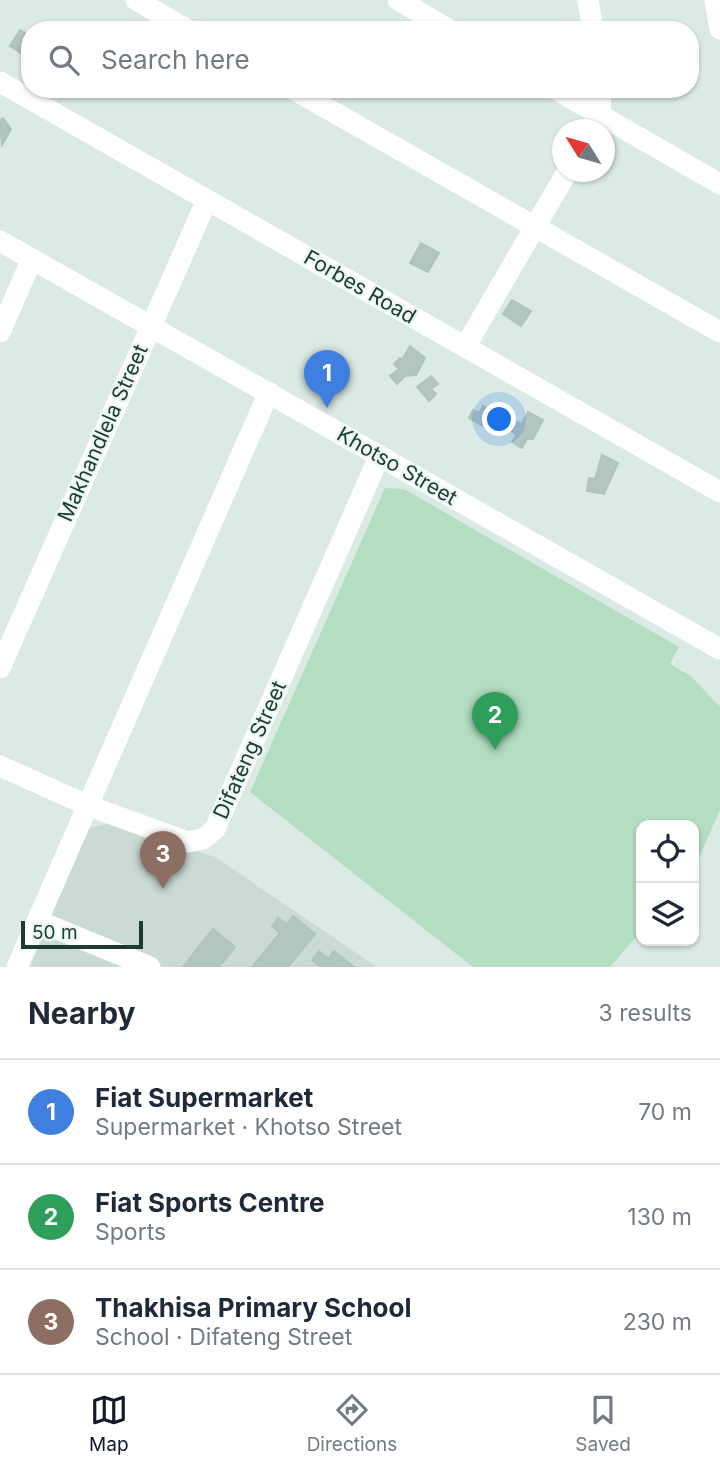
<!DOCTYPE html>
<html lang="en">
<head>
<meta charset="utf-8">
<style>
	body { margin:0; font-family:Inter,sans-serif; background:#f6f6f7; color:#1f2937 }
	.controls { position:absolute; right:21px; bottom:21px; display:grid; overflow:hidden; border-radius:14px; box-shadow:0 2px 5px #0004 }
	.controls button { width:63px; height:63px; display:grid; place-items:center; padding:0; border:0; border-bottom:2px solid #e0e1e3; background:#fff; color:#1f2937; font:35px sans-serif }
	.compass { position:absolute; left:552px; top:119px; width:63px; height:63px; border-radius:50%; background:#fff; box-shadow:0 2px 5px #0004; rotate:307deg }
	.scale { position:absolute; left:21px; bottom:18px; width:122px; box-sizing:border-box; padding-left:7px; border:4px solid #1d3b35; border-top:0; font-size:19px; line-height:24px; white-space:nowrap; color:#1d3b35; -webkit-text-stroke:5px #edf7f3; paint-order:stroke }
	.you { position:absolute; left:500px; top:420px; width:24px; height:24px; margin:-18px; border:5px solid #fff; border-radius:50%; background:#1a73e8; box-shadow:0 0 0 10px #1a73e833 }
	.badge { display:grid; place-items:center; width:46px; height:46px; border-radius:50%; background:#111827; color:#fff; font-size:23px; font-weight:700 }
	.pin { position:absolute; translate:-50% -58px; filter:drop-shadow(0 2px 4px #0008) }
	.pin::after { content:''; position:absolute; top:37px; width:24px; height:21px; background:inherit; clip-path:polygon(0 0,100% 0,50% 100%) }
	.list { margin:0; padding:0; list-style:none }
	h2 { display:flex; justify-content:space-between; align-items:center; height:91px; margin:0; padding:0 28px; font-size:30px }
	h2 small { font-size:23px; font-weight:400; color:#747a83 }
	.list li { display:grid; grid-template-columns:46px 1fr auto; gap:21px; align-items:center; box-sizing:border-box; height:105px; padding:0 28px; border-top:2px solid #e0e1e3 }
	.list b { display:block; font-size:26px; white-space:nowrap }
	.list p { margin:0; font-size:23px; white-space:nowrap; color:#747a83 }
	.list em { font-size:23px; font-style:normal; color:#747a83 }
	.icon { flex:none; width:38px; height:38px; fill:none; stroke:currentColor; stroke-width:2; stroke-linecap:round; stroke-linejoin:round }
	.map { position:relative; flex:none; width:720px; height:967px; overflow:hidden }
	.search { position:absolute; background:#fff; box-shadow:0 2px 5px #0004; left:21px; right:21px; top:21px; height:77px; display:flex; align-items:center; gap:18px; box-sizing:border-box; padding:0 24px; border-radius:28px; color:#747a83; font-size:26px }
	.sheet { height:406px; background:#fff }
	nav { display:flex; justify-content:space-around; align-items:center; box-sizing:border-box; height:98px; border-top:2px solid #e0e1e3; background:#fff; font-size:19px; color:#747a83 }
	nav a { display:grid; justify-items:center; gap:4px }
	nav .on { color:#111827 }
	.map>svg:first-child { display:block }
	.built { fill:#cbdad4 }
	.green { fill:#b3dec2 }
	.building { fill:#b2c5be; stroke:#afc4bd; stroke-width:2 }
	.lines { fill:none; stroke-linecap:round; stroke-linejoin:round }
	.minor { stroke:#fff; stroke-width:21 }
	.labels { text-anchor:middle; stroke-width:5; stroke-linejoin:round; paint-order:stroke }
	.street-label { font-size:21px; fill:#1d3b35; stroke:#edf7f3 }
</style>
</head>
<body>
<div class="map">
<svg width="720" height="967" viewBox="0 0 720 967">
	<rect width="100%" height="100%" fill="#dceae5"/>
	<path class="built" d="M 111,823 L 215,857 L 377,967 L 30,967 L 89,828 Z"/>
	<path class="green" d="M 385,488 L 404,489 L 679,647 L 670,664 L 691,676 L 720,707 L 720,810 L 694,869 L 694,825 L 641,825 L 641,931 L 610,967 L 473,967 L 250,792 Z"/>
	<g class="building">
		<path d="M 20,30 L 30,36 L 27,57 L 10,46 Z"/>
		<path d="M 3,118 L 11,129 L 2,145 L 0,121 Z"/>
		<path d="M 421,243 L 439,253 L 428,272 L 410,263 Z"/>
		<path d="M 512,300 L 531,311 L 521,326 L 503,314 Z"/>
		<path d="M 410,346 L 425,358 L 416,375 L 405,376 L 397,384 L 390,376 L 399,369 L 394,364 L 400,358 L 402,360 Z"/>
		<path d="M 431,376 L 438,384 L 431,389 L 436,394 L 429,401 L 417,387 Z"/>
		<path d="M 483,406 L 491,410 L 483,426 L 469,418 L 473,410 L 479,413 Z"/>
		<path d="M 528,412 L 543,420 L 533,439 L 527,439 L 522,448 L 512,442 L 517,435 L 511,431 L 517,422 L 522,424 Z"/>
		<path d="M 602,455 L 618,463 L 604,494 L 587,491 L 589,478 L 595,479 Z"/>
		<path d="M 293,916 L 315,934 L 288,967 L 252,967 L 280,933 L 272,926 L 278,918 L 287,924 Z"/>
		<path d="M 213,929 L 235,947 L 219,967 L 183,967 Z"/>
		<path d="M 319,951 L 328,959 L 334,951 L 354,967 L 321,967 L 312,960 Z"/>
	</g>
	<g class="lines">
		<g class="minor">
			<path d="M 136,0 L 188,30"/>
			<path d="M 398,0 L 450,30"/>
			<path d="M 588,0 L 593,30"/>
			<path d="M 715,0 L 720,29"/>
			<path d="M 0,82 L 720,492"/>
			<path d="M 293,89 L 720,332"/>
			<path d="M 555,89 L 720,184"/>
			<path d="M 592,130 L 600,115 L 601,89"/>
			<path d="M 0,241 L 720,649"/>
			<path d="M 0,332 L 32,259"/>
			<path d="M 465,347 L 567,172"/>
			<path d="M 0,668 L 207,200"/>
			<path d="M 0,766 L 89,806 L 188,842 L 203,839 L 215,829 L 379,457"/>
			<path d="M 38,921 L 150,967"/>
			<path d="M 17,967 L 269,392"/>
		</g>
	</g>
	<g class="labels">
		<g class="street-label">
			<text transform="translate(360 287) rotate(30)" y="7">Forbes Road</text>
			<text transform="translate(103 433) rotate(-66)" y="7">Makhandlela Street</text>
			<text transform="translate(397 466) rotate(30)" y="7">Khotso Street</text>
			<text transform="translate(250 750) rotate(-66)" y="7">Difateng Street</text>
		</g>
	</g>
</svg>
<div class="controls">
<button><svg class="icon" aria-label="locate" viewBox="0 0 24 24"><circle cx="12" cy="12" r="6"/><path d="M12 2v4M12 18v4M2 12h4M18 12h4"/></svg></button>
<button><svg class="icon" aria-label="layers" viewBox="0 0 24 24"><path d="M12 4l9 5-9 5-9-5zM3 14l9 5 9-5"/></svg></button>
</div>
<svg class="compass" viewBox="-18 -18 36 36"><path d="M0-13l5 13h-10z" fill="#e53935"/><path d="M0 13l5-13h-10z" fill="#747a83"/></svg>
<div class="scale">50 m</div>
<div class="you"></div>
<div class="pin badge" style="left:327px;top:408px;background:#3f7fe0">1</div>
<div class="pin badge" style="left:495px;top:750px;background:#2e9e5b">2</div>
<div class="pin badge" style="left:163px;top:889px;background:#8d6e63">3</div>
<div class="search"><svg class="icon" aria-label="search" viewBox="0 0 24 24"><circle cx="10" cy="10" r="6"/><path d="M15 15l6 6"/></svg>Search here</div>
</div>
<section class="sheet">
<h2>Nearby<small>3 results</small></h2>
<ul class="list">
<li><span class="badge" style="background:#3f7fe0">1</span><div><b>Fiat Supermarket</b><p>Supermarket · Khotso Street</p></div><em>70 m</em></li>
<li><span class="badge" style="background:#2e9e5b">2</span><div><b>Fiat Sports Centre</b><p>Sports</p></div><em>130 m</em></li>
<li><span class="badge" style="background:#8d6e63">3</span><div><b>Thakhisa Primary School</b><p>School · Difateng Street</p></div><em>230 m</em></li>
</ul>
</section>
<nav>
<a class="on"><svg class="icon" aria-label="map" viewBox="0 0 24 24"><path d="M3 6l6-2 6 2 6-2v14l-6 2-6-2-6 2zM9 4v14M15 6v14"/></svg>Map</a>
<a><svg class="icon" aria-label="directions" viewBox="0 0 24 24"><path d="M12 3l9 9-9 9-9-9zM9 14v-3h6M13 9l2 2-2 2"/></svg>Directions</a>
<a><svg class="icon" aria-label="saved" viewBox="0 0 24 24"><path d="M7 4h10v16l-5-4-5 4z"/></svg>Saved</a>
</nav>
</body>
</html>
